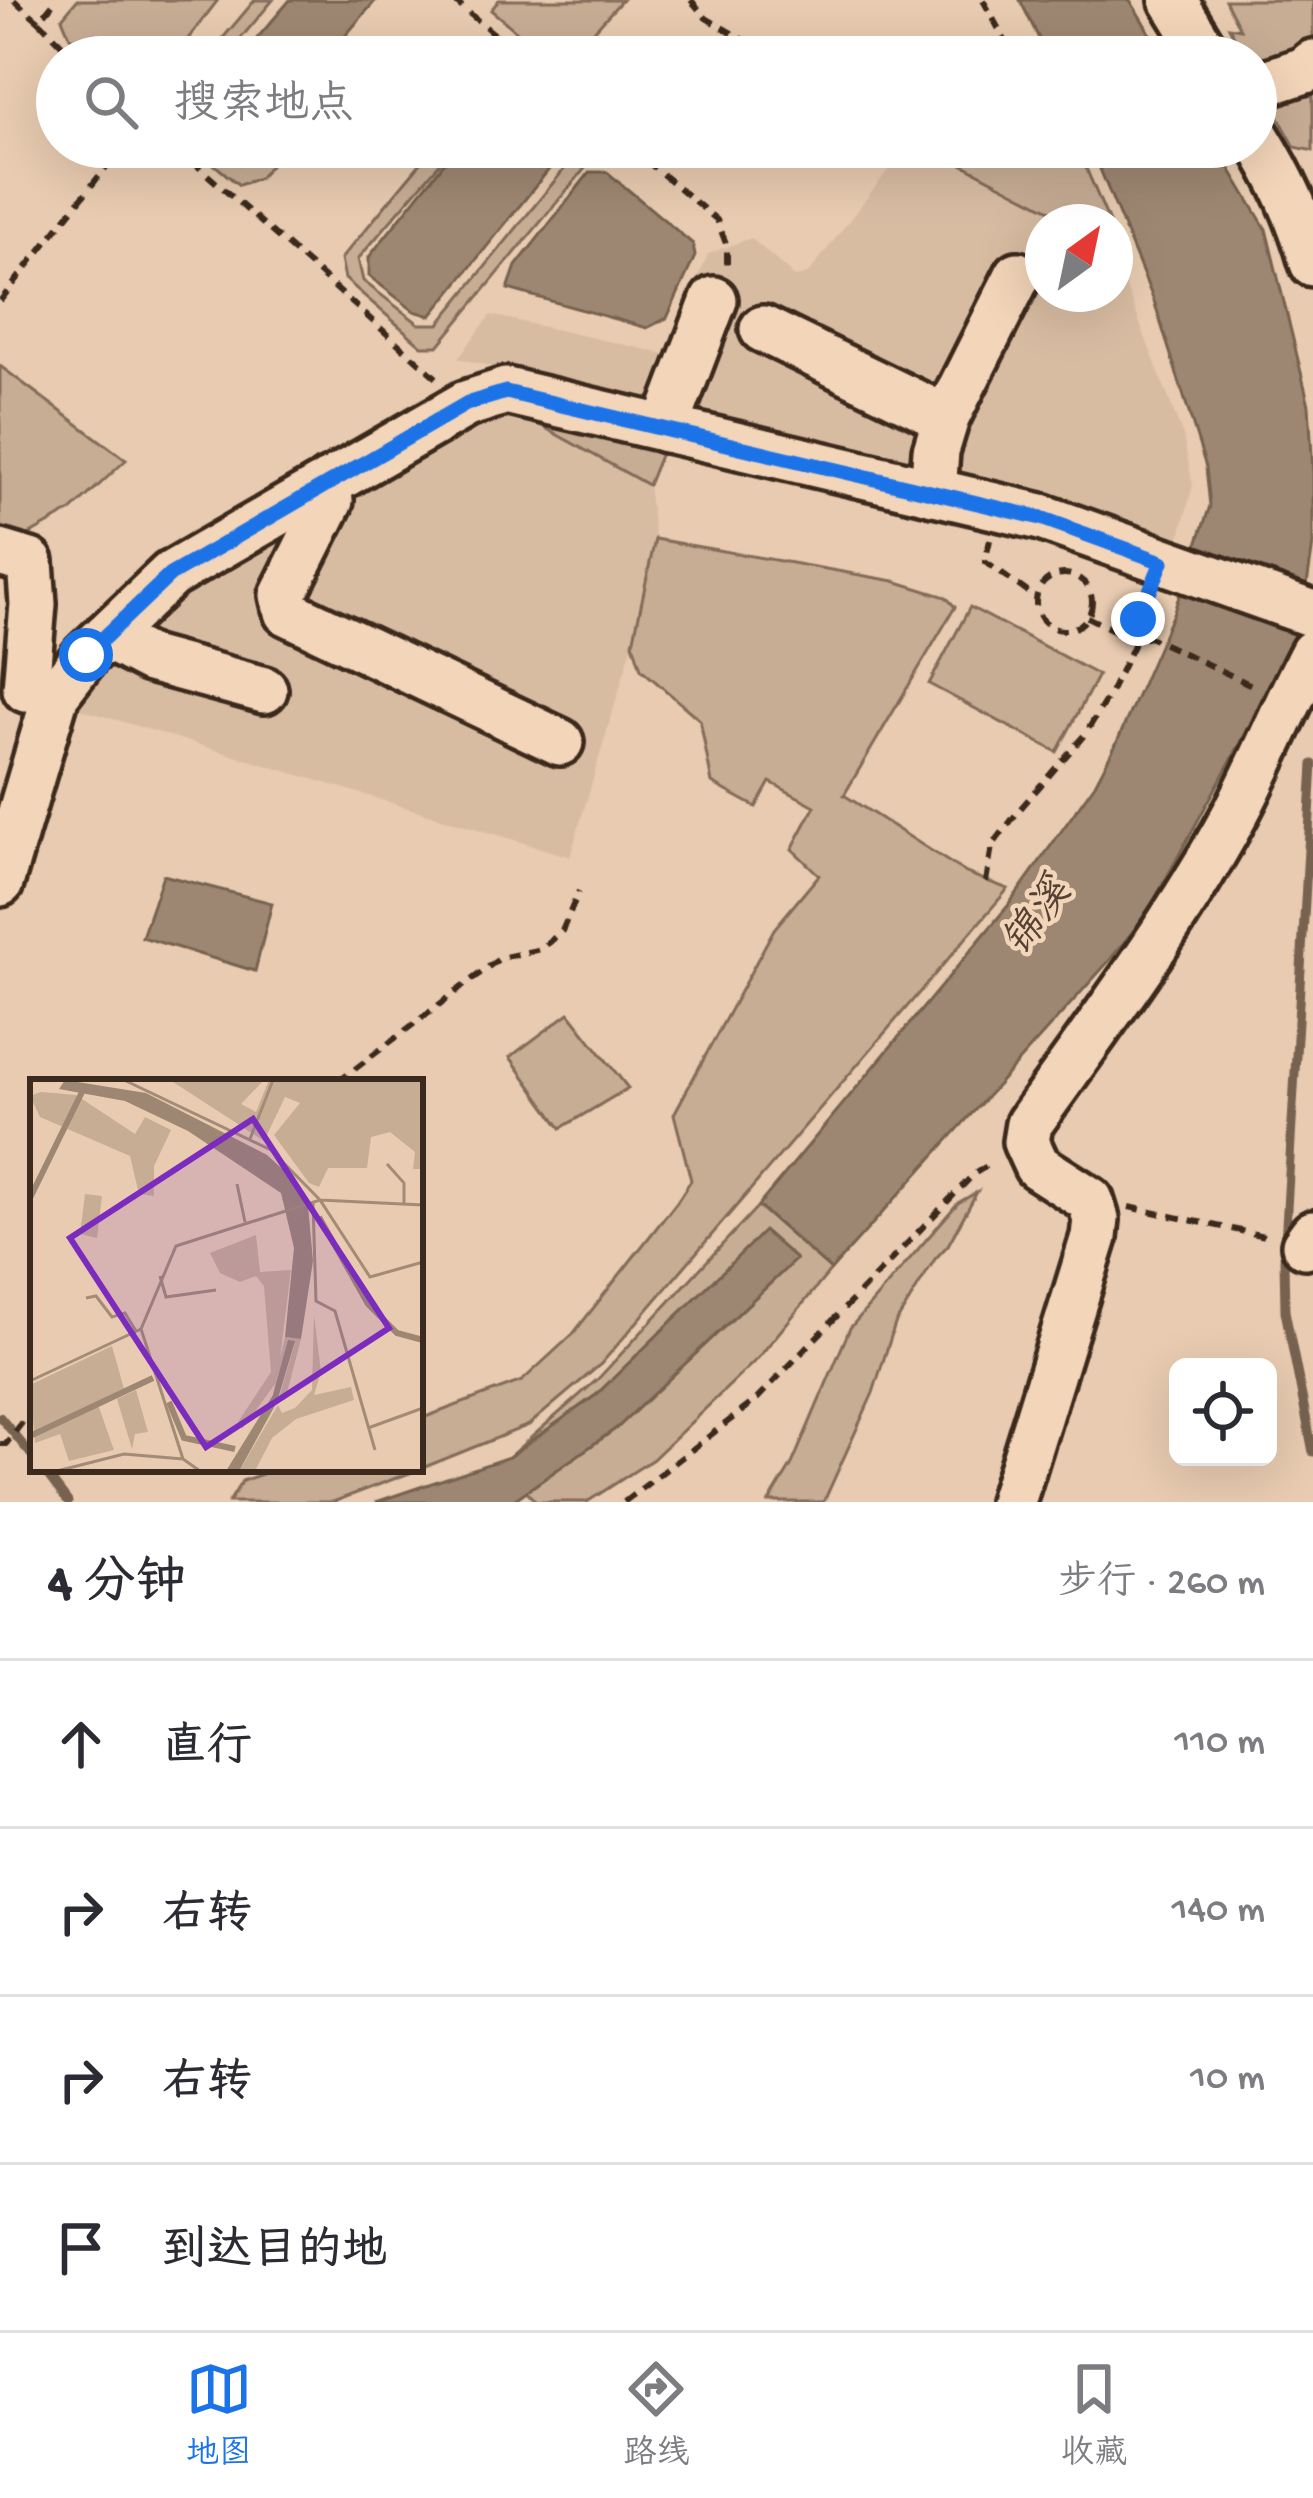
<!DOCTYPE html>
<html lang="zh">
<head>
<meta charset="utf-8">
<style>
	body { margin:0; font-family:"Gochi Hand","LXGW WenKai TC",sans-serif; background:#f2f2f3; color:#2b2b33 }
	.controls { position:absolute; right:36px; bottom:36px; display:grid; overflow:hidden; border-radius:18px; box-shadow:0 12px 48px #0002 }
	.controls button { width:108px; height:108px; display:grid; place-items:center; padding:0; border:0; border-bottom:3px solid #e1e1e2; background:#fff; color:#2b2b33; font:60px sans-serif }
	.compass { position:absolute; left:1025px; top:204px; width:108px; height:108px; border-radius:50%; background:#fff; box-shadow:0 12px 48px #0002; rotate:33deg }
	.stop { position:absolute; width:36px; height:36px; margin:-27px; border:9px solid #1a73e8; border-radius:50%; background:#fff }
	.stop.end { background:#1a73e8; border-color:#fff; box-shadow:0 3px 12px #0008 }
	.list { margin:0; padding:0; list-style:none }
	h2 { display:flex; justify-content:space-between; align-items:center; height:156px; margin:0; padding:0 48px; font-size:51px }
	h2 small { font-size:39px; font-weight:400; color:#7c7c81 }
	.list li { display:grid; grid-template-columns:78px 1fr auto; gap:36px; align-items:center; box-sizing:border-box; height:168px; padding:0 48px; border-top:3px solid #e1e1e2 }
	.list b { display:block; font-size:45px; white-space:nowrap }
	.list em { font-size:39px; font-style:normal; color:#7c7c81 }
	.icon { flex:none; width:66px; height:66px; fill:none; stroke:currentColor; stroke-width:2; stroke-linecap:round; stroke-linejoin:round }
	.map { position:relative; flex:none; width:1313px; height:1502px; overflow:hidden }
	.search { position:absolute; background:#fff; box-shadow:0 12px 48px #0002; left:36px; right:36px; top:36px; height:132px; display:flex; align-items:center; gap:30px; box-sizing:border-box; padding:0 42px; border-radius:66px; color:#7c7c81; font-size:45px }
	.sheet { height:828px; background:#fff }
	nav { display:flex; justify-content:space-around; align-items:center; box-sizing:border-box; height:168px; border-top:3px solid #e1e1e2; background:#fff; font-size:33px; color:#7c7c81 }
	nav a { display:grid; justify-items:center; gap:6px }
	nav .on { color:#1a73e8 }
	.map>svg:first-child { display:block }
	.built { fill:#d8bca2 }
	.green { fill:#c8ad95; stroke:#826c5a; stroke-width:3 }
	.water { fill:#9e8772; stroke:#766250; stroke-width:3 }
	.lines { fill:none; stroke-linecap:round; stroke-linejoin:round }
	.stream { stroke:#766250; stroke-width:9 }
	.minor-casing { stroke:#3b2a1e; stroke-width:54 }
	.path { stroke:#3b2a1e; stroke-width:6; stroke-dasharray:12 9; stroke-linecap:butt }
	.minor { stroke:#f3d5b9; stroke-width:45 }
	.route { stroke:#1a73e8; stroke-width:15 }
	.labels { text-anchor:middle; stroke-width:9; stroke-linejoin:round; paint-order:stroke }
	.water-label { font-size:42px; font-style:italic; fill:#544133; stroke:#f3d5b9 }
	.inset-river { fill:none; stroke:#9e8772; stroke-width:6 }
	.inset-road { fill:none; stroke:#a38b76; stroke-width:3 }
	.view { fill:#7b2cbf; fill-opacity:0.15; stroke:#7b2cbf; stroke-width:6 }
	.inset-edge { fill:none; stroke:#3b2a1e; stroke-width:6 }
</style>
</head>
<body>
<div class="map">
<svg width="1313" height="1502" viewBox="0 0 1313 1502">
	<rect width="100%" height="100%" fill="#e8cbb0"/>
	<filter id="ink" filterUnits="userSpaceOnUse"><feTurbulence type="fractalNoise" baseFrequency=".00833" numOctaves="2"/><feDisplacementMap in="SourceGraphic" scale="24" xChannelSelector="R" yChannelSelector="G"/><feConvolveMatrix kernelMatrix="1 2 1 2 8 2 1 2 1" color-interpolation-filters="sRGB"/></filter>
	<g filter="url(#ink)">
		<g class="built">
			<path d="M 906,147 L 929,147 L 1073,222 L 1043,222 L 1043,294 L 1115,294 L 1115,258 L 1183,436 L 1193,485 L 1177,547 L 458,358 L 491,315 L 666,354 L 708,254 L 751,238 L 795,277 L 808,274 Z"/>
			<path d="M 494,406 L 511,409 L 648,485 L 655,539 L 633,643 L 570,857 L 74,707 L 89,672 L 169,594 Z"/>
		</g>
		<g class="green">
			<path d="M 77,0 L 218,0 L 174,57 L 94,57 L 70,37 L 62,18 Z"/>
			<path d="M 255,0 L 273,0 L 225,57 L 207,57 Z"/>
			<path d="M 499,0 L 622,0 L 570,57 L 547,57 L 491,10 Z"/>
			<path d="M 1225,0 L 1313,0 L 1313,151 L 1295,147 L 1256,76 L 1256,57 L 1245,57 L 1229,27 L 1240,29 Z"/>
			<path d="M 193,147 L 223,147 L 241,164 L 258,157 L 267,147 L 286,147 L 259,178 L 239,185 Z"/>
			<path d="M 434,147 L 454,147 L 358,259 L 363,281 L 419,324 L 439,324 L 582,147 L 601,149 L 438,346 L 422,346 L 345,279 L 341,259 Z"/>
			<path d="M 929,147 L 1077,147 L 1109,222 L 1073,222 Z"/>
			<path d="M 0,366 L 126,460 L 71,511 L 23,538 L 0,528 Z"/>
			<path d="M 511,409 L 554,419 L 661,453 L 648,485 Z"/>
			<path d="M 655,539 L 894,581 L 946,597 L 955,607 L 844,795 L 966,873 L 1008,889 L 601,1364 L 529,1425 L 420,1469 L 420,1419 L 522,1381 L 573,1334 L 676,1203 L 691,1180 L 674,1114 L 774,929 L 819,875 L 792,849 L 815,806 L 770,782 L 756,807 L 712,783 L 700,720 L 641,669 L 633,643 Z"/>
			<path d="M 970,607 L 1098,675 L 1057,752 L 929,684 Z"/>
			<path d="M 569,1013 L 628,1088 L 561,1128 L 510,1057 Z"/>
			<path d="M 977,1192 L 948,1245 L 935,1259 L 895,1324 L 873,1393 L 825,1499 L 823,1502 L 769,1502 L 792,1464 L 850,1328 L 958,1203 Z"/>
			<path d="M 758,1206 L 831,1270 L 758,1358 L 653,1459 L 587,1502 L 536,1502 L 526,1491 L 618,1427 L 795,1260 L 764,1232 L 596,1395 L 509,1457 L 598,1379 Z"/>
			<path d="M 276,1469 L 420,1469 L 333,1502 L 229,1502 L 242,1481 Z"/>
		</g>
		<g class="water">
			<path d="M 290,0 L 376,0 L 327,57 L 241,57 Z"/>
			<path d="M 1020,0 L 1130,0 L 1164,57 L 1048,57 Z"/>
			<path d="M 457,147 L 567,147 L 431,316 L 414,311 L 369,276 L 369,257 Z"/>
			<path d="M 1091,147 L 1217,147 L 1266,229 L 1309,405 L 1313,473 L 1313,544 L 1302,619 L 1290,653 L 1146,915 L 1109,961 L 831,1270 L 758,1206 L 1007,907 L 1095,784 L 1117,742 L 1174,611 L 1210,506 L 1206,467 L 1154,301 Z"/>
			<path d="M 590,172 L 607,172 L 693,244 L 695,256 L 667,318 L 647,328 L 508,289 L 516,266 Z"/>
			<path d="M 163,875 L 272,903 L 255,971 L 142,937 Z"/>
			<path d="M 764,1231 L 796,1259 L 618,1427 L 511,1502 L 376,1502 L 509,1457 L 596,1395 Z"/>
		</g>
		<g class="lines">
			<g class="stream">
				<path d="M 1313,764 L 1284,1260 L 1285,1311 L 1313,1452"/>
				<path d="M 0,1417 L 33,1457"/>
				<path d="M 43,1469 L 68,1502"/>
			</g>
			<g class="minor-casing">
				<g id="minor">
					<path d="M 1173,0 L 1208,57"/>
					<path d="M 1256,86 L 1305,70 L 1313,63"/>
					<path d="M 1256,136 C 1282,178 1299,215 1313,263"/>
					<path d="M 763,329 L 946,418"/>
					<path d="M 665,429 L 714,300"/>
					<path d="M 328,483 L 330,501 L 283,595 L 287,612 L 560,742"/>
					<path d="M 933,492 L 936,451 L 946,418 L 1018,275"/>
					<path d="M 0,553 L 30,562 L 33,604 L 26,689"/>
					<path d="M 106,636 L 150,659 L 264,690"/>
					<path d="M 0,883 L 56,694 L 86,655 L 170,575 L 466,404 L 506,391 L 1041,517 L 1313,614"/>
					<path d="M 1305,1245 L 1313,1234"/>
					<path d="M 1012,1502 L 1094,1237 L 1096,1219 L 1090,1200 L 1037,1166 L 1026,1142 L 1029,1124 C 1100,1024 1174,926 1233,818 C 1262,765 1284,707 1313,653"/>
				</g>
			</g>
			<g class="path">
				<path d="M 14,0 L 39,21 L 56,0"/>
				<path d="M 453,0 L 522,57"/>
				<path d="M 691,0 L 706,18 L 773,57"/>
				<path d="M 983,0 L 1014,57"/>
				<path d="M 39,21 L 74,57"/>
				<path d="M 176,147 L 438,379"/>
				<path d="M 630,147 L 717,220 L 727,246 L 727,269"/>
				<path d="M 0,301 L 122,147"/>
				<path d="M 990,540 L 985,562 L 1036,598"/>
				<circle cx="1064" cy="602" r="28"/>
				<path d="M 1087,617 L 1135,641 L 1149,637 L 1258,688"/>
				<path d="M 986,882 L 992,846 L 1020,809 L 1086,733 L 1110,693 L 1135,641 L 1139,619 L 1149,593"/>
				<path d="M 338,1082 L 500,958 L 541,949 L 562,931 L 579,891"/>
				<path d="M 1129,1207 L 1269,1237"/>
				<path d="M 0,1444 L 6,1444 L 33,1408"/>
				<path d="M 624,1502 L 756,1400 L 974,1174 L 993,1162"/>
			</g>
			<use href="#minor" class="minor"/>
		</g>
	</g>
	<g class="lines" filter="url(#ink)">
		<path class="route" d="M 86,655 L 170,575 L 466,404 L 506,392 L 1041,518 L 1162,562 L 1138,619"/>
	</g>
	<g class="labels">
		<g class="water-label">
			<text transform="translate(1034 915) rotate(-54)" y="15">锦溪</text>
		</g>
	</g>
	<g transform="translate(30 1079)">
		<rect width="393" height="393" fill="#e8cbb0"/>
		<path d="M 140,1 L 234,1 L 211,25 L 226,33 L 239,1 L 393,1 L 393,90 L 383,90 L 385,73 L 360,53 L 341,58 L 337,89 L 298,89 L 289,108 L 279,104 L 244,56 L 270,24 L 255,18 L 234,62 ZM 11,13 L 46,16 L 105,55 L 115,38 L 141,51 L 124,87 L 124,117 L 109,115 L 100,77 L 10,38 L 0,17 ZM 55,115 L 72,117 L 67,159 L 50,155 ZM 226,156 L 230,193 L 261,191 L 250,279 L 255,258 L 271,260 L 255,321 L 249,319 L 265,263 L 243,316 L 245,305 L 212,350 L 208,343 L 241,293 L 234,207 L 226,197 L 210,203 L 190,194 L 180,174 ZM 284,236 L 291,293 L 284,316 L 321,308 L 324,321 L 266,340 L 242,359 L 225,392 L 209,392 L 248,326 L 252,334 L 265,329 L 282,311 ZM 82,267 L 94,310 L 67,323 L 84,371 L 39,382 L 30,355 L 5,364 L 0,306 ZM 106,311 L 118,353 L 105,355 L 102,370 L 87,320 Z" fill="#c8ad95"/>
		<path d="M 35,1 L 116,14 L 237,76 L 259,96 L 278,127 L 283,182 L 271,260 L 255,258 L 264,169 L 251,114 L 158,52 L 95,22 L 29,10 ZM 258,261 L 265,262 L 247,323 L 209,392 L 196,392 L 243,316 Z" fill="#9e8772"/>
		<path class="inset-river" d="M 0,119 L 52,13M 289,138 L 338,225 L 367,254 L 393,261M 139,323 L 154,359 L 205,370M 0,357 L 123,299"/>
		<path class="inset-road" d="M 94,1 L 241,71 L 290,121 L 340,198 L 393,183M 220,60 L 243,1M 357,85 L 374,104 L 374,125M 207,105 L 215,143M 283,124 L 286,222 L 305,232 L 345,371M 130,197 L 136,218 L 186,211M 56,219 L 66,217 L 82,238 L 95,234 L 106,252M 0,302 L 111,250M 338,349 L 393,329M 153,380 L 111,250 L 146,167 L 290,121 L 393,126M 27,392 L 94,375 L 153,380 L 170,392"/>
		<path class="view" d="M 223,40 L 359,249 L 176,368 L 40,159 Z"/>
		<rect width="393" height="393" class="inset-edge"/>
	</g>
</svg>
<div class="controls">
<button><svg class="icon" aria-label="locate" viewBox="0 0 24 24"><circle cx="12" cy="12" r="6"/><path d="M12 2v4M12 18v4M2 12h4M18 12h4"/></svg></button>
</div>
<svg class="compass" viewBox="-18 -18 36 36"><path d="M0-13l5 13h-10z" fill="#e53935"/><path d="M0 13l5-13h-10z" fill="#7c7c81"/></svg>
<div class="stop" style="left:86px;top:655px"></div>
<div class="stop end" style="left:1138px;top:619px"></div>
<div class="search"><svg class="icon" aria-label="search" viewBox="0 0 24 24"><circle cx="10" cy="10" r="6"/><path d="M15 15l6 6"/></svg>搜索地点</div>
</div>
<section class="sheet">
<h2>4 分钟<small>步行 · 260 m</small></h2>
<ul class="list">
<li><svg class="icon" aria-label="ahead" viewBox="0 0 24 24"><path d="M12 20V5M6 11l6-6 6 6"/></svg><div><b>直行</b></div><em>110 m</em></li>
<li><svg class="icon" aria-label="right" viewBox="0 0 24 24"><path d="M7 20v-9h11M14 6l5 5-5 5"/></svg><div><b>右转</b></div><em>140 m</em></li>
<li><svg class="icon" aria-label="right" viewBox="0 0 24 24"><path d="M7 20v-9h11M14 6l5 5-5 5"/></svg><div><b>右转</b></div><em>10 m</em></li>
<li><svg class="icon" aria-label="arrive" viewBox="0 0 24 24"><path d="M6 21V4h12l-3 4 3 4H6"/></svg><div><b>到达目的地</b></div></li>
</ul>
</section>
<nav>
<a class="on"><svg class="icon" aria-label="map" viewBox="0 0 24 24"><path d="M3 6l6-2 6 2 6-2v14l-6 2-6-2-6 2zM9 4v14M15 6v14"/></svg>地图</a>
<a><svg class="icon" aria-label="directions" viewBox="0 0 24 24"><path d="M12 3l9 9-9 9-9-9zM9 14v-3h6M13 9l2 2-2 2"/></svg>路线</a>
<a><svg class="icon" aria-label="saved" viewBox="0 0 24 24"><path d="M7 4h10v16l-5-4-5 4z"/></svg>收藏</a>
</nav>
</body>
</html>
